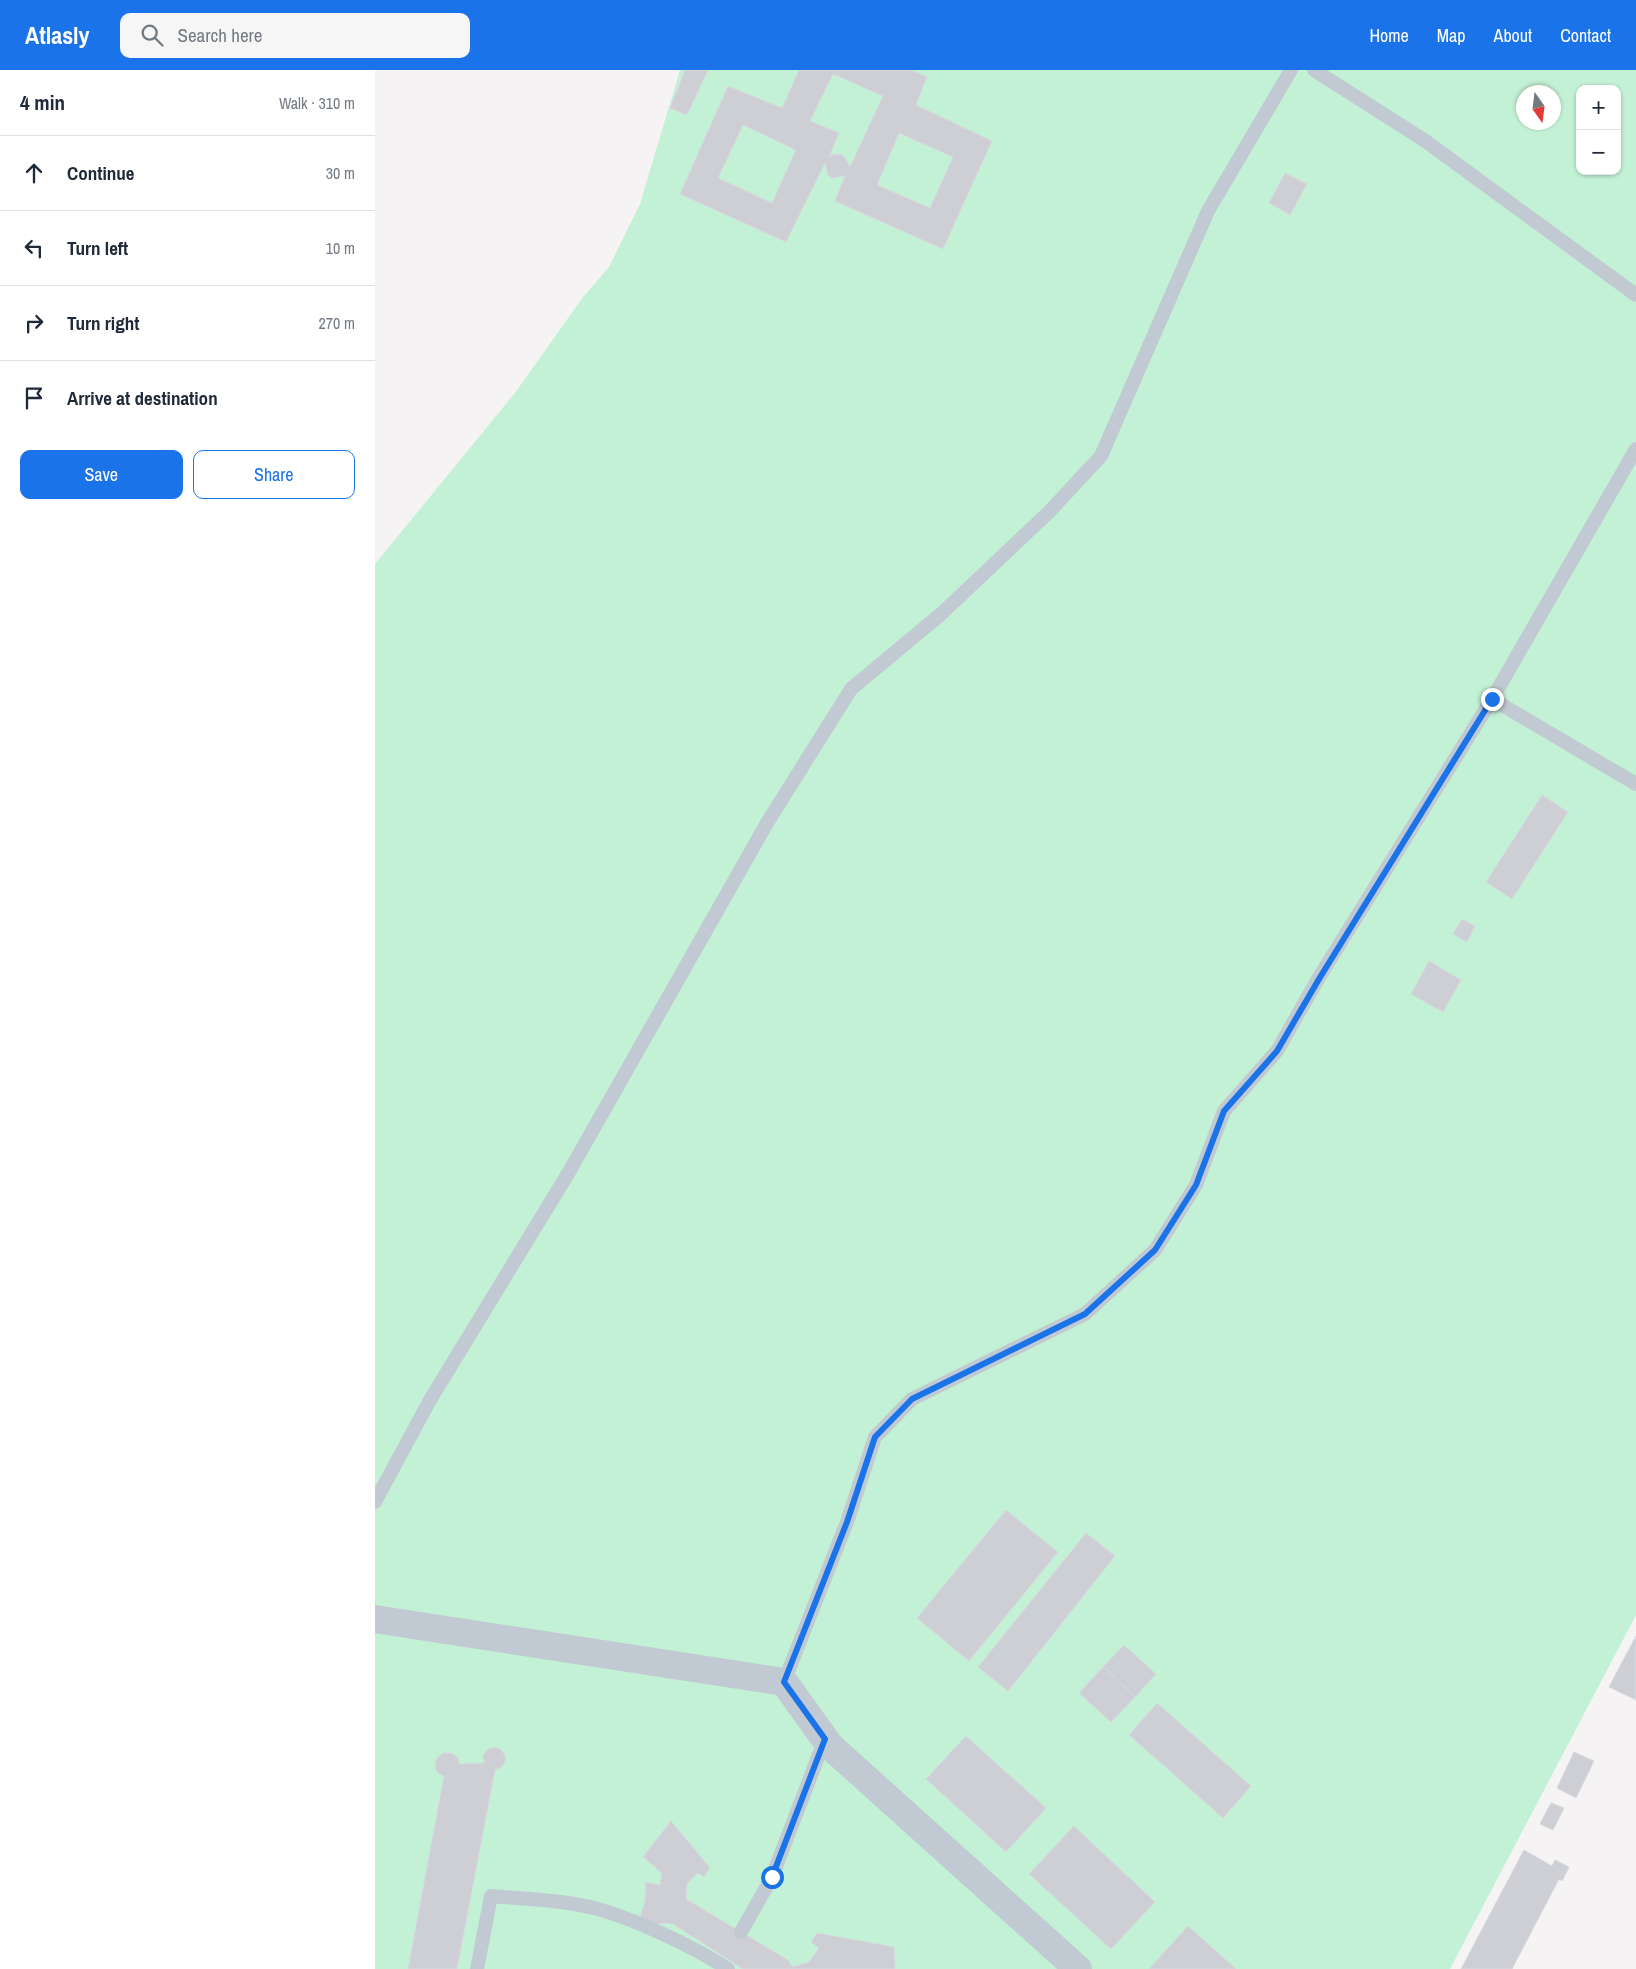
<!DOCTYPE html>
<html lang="en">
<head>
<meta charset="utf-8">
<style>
	body { margin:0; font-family:"Archivo Narrow",sans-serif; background:#f6f6f7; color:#1f2937 }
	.controls { position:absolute; right:15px; top:15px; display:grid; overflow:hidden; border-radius:10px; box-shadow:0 1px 4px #0004 }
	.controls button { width:45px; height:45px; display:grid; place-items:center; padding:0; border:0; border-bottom:1px solid #e0e1e3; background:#fff; color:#1f2937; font:25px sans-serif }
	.compass { position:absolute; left:1141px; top:15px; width:45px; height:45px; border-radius:50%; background:#fff; box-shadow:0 1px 4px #0004; rotate:166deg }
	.stop { position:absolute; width:15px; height:15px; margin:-11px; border:4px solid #1a73e8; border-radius:50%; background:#fff }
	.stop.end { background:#1a73e8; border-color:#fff; box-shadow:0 1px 5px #0008 }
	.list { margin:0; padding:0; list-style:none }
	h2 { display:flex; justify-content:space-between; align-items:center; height:65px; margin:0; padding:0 20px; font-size:21px }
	h2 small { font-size:16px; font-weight:400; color:#747a83 }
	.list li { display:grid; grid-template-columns:32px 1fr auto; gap:15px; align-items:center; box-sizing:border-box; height:75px; padding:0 20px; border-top:1px solid #e0e1e3 }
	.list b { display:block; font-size:19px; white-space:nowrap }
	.list em { font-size:16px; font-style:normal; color:#747a83 }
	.actions { display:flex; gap:10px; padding:15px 20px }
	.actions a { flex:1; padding:11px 0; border:1px solid #1a73e8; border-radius:10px; text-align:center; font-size:18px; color:#1a73e8 }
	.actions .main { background:#1a73e8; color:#fff }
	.icon { flex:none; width:28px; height:28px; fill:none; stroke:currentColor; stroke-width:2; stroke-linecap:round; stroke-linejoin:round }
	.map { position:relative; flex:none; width:1261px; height:1899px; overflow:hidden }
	header { display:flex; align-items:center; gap:30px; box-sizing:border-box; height:70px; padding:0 25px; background:#1a73e8; color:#fff }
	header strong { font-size:24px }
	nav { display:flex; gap:28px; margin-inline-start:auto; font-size:18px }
	.search { width:350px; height:45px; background:#f6f6f7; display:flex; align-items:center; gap:12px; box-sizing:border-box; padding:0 18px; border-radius:10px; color:#747a83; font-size:19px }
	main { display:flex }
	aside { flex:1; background:#fff }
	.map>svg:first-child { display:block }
	.green { fill:#c3f1d5; fill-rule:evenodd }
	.building { fill:#cdcfd5; stroke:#d7d9de; fill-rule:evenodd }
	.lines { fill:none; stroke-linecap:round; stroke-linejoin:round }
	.lane { stroke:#c1cad2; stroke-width:14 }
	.street { stroke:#c1cad2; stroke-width:28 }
	.route { stroke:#1a73e8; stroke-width:6 }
</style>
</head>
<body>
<header>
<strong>Atlasly</strong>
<div class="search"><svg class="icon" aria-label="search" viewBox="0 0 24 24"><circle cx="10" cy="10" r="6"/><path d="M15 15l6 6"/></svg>Search here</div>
<nav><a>Home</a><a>Map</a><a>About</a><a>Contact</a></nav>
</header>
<main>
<aside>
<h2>4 min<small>Walk · 310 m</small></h2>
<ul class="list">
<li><svg class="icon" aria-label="ahead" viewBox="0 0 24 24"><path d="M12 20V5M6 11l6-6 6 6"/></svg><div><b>Continue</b></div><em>30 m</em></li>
<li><svg class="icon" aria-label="left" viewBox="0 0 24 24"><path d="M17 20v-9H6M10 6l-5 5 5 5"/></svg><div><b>Turn left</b></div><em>10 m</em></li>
<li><svg class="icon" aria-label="right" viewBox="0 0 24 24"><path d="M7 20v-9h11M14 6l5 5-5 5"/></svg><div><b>Turn right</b></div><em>270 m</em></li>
<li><svg class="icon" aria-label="arrive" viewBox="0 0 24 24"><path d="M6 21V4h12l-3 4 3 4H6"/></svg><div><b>Arrive at destination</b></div></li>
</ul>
<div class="actions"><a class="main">Save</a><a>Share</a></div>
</aside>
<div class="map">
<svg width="1261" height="1899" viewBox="0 0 1261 1899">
	<rect width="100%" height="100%" fill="#f5f3f3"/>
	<path class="green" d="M 305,0 L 1261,0 L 1261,1545 L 1075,1899 L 0,1899 L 0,494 L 140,323 L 208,227 L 234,197 L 265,134 ZM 1205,19 L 1242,19 L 1242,101 L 1205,101 ZM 1148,22 L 1178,22 L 1178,52 L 1148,52 Z"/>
	<g class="building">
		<path d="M 310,0 L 333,0 L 312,45 L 295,38 Z"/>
		<path d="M 424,0 L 536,0 L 552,7 L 541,35 L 617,71 L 568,179 L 460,131 L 470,106 L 457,108 L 453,105 L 450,93 L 411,172 L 305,124 L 353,16 L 407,38 ZM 458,4 L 508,26 L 475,97 L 468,85 L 459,84 L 454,87 L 464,63 L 435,51 ZM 368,55 L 421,80 L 397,133 L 343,108 ZM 524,63 L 578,87 L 555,138 L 502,115 Z"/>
		<path d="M 910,103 L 932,114 L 915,145 L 894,133 Z"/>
		<path d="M 1167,725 L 1193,742 L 1137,829 L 1111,812 Z"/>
		<path d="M 1087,849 L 1100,856 L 1092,872 L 1078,864 Z"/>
		<path d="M 1054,891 L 1086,910 L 1068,942 L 1036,924 Z"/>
		<path d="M 631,1440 L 683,1482 L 594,1591 L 542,1548 Z"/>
		<path d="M 711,1463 L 740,1486 L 633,1621 L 603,1597 Z"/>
		<path d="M 1261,1566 L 1261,1630 L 1234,1617 Z"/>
		<path d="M 749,1575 L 781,1604 L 760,1627 L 728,1597 Z"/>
		<path d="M 728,1597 L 760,1627 L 736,1652 L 704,1623 Z"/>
		<path d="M 782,1633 L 876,1716 L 848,1748 L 754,1665 Z"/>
		<path d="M 591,1666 L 671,1738 L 631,1782 L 551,1709 Z"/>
		<path d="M 119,1677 L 125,1679 L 130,1685 L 130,1692 L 126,1697 L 120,1700 L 82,1899 L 33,1899 L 69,1706 L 62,1702 L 60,1695 L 62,1688 L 68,1683 L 76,1683 L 82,1687 L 85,1694 L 109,1693 L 108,1685 L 112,1680 Z"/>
		<path d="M 1199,1682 L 1219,1691 L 1201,1728 L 1182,1718 Z"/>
		<path d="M 1176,1733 L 1189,1738 L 1178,1760 L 1165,1754 Z"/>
		<path d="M 296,1751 L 335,1798 L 329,1807 L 323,1803 L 312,1814 L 311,1829 L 413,1890 L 418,1897 L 434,1892 L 444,1878 L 436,1872 L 442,1863 L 519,1877 L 520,1899 L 368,1899 L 298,1854 L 286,1853 L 278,1857 L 265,1848 L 270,1831 L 271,1812 L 285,1815 L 287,1803 L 268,1787 Z"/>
		<path d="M 699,1756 L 780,1832 L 736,1879 L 654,1804 Z"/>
		<path d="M 1149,1780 L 1177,1796 L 1180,1790 L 1194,1797 L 1187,1811 L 1184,1809 L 1137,1899 L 1086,1899 Z"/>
		<path d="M 813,1856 L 861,1899 L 774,1899 Z"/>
	</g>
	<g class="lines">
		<g class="lane">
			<path d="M 939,0 L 1049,70 L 1261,225"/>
			<path d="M 1117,629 L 1261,714"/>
			<path d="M 0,1432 L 55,1330 L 194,1102 L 392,753 L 476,619 L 566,544 L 674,442 L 726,386 L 833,141 L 916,0"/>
			<path d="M 409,1612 L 472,1452 L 500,1367 L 537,1329 L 710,1244 L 780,1180 L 821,1115 L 849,1041 L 902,981 L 943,909 L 1117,629 L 1261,379"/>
			<path d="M 366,1862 L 397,1807 L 450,1669"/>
			<path d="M 102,1899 L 116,1826 C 151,1829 189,1830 223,1839 C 262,1850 319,1877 353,1899"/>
		</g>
		<path class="street" d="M 0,1549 L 409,1612 L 455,1676 L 703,1899"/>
	</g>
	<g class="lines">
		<path class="route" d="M 397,1807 L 450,1669 L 409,1612 L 472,1452 L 500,1367 L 537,1329 L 710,1244 L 780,1180 L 821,1115 L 849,1041 L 902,981 L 944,909 L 1117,629"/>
	</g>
</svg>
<div class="controls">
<button>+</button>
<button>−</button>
</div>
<svg class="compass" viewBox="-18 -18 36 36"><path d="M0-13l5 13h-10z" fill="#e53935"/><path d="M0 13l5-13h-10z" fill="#747a83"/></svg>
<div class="stop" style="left:397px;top:1807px"></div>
<div class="stop end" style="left:1117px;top:629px"></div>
</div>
</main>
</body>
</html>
